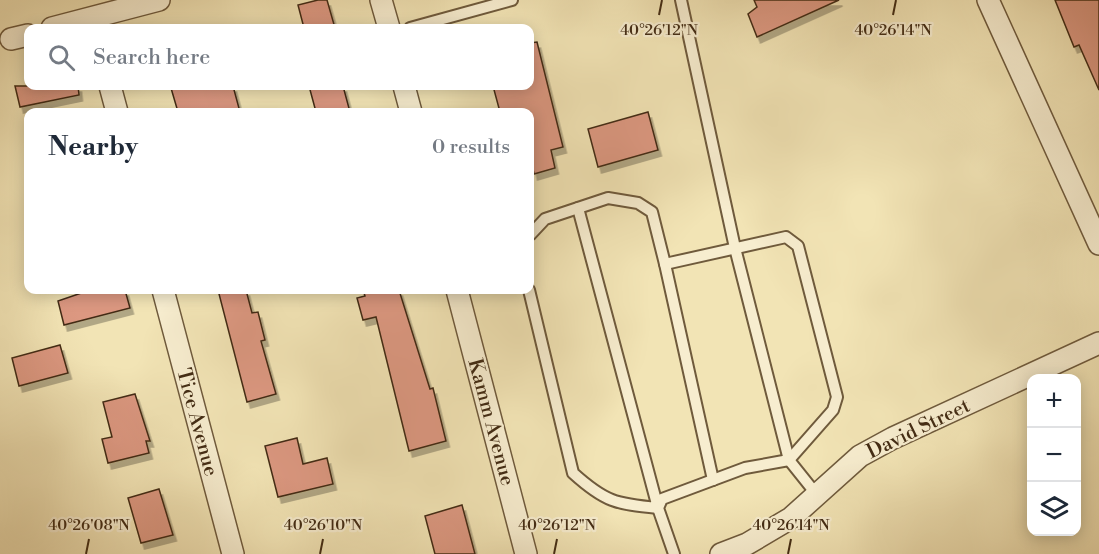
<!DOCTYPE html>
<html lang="en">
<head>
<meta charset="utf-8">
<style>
	body { margin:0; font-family:"Libre Bodoni",serif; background:#f6f6f7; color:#1f2937 }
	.controls { position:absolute; right:18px; bottom:18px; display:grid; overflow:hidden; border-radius:12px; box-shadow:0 3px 15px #0003 }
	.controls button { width:54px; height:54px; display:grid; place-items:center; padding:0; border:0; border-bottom:2px solid #e0e1e3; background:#fff; color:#1f2937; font:30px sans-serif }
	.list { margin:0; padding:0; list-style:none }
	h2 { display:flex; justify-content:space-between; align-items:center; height:78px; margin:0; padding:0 24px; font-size:26px }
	h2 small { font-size:20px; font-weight:400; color:#747a83 }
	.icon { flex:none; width:33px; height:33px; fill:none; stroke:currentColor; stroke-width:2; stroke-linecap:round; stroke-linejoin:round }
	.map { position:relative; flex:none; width:1099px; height:554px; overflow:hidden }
	.search { position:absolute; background:#fff; box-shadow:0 3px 15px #0003; left:24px; top:24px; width:510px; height:66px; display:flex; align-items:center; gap:15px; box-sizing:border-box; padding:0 21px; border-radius:12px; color:#747a83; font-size:22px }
	.panel { position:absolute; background:#fff; box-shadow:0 3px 15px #0003; left:24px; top:108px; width:510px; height:186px; border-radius:12px }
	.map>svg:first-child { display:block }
	.building { fill:#dc9881; stroke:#432c14; stroke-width:1.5; filter:url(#shadow) }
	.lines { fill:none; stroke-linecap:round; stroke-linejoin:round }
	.lane-casing { stroke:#6f5a3c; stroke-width:14 }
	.street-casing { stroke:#6f5a3c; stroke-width:24 }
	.lane { stroke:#f7edcf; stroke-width:10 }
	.street { stroke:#f7edcf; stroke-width:21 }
	.ticks { fill:none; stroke:#432c14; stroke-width:2 }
	.labels { text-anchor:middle; stroke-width:4.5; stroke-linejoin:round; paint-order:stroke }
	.street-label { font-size:20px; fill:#432c14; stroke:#f7edcf }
	.ticks-label { font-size:15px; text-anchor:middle; fill:#432c14; stroke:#f7edcf; stroke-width:4.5; stroke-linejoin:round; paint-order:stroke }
</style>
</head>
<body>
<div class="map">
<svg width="1099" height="554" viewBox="0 0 1099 554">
	<defs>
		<filter id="shadow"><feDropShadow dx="3.5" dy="6" stdDeviation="0" flood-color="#0004"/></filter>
	</defs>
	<rect width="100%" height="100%" fill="#f2e4b5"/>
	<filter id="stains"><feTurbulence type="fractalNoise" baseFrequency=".00333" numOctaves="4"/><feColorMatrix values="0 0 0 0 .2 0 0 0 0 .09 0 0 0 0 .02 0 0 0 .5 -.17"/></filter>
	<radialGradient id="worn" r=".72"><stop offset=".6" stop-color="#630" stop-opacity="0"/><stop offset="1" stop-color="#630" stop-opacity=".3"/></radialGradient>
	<g class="building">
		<path d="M 318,0 L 327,0 L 335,28 L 304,28 L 298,5 Z"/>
		<path d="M 754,0 L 839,0 L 757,37 L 748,14 L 757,7 Z"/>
		<path d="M 1055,0 L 1099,0 L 1099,90 L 1079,45 L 1074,47 Z"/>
		<path d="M 537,42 L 563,147 L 551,150 L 555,168 L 534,174 L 530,154 L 530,112 L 500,112 L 493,86 L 530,86 L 530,43 Z"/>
		<path d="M 15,86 L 78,86 L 79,95 L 20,107 Z"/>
		<path d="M 182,86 L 233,86 L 240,112 L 178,112 L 171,88 Z"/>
		<path d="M 309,86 L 343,86 L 350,112 L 316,112 Z"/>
		<path d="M 648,112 L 658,150 L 598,167 L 588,129 Z"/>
		<path d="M 90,290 L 125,290 L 130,308 L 64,325 L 58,301 Z"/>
		<path d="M 218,290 L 246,290 L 252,313 L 258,312 L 265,340 L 261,341 L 276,394 L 247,402 Z"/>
		<path d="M 363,290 L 399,290 L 430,389 L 433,388 L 446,441 L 409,451 L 376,317 L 363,320 L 357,298 L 365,296 Z"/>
		<path d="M 60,345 L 68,373 L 19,386 L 12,358 Z"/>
		<path d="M 135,394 L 150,441 L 146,441 L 149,453 L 108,463 L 102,439 L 112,437 L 103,402 Z"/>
		<path d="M 297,438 L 303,464 L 327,458 L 333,484 L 278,497 L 265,446 Z"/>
		<path d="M 159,489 L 173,535 L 141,543 L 128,498 Z"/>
		<path d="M 462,505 L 475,554 L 435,554 L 425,516 Z"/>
	</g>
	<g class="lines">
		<g class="lane-casing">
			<g id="lane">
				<path d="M 681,0 L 735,248 L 789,460 L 817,495"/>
				<path d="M 410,28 L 512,0"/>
				<path d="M 530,235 L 545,219 L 608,198 L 638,203 L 652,212 L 665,264 L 786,237 L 798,246 L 837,397 L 833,410 L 789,460 L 745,468 L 662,499 L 658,508 L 674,554"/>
				<path d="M 665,264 L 713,480"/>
				<path d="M 529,290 L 573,473 C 605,502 616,504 658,508 L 578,208"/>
			</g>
		</g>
		<g class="street-casing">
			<g id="street">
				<path d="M 381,0 L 389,28"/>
				<path d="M 988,0 L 1099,244"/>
				<path d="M 52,28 L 159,0"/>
				<path d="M 11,39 L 28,35"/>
				<path d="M 110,86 L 117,112"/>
				<path d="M 404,86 L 411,112"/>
				<path d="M 163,290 L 233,554"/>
				<path d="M 457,290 L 526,554"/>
				<path d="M 721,554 L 747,544 L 791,518 L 860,456 L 893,438 L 1099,343"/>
			</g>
		</g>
		<use href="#lane" class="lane"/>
		<use href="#street" class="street"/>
	</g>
	<path class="ticks" d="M 659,15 L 662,0M 893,15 L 896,0M 86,554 L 89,539M 320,554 L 323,539M 554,554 L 557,539M 788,554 L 791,539"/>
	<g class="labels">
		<g class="street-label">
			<text transform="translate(198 422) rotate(75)" y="7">Tice Avenue</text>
			<text transform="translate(492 422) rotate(75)" y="7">Kamm Avenue</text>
			<text transform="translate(918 428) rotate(-26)" y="7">David Street</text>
		</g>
	</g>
	<g class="ticks-label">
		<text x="659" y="35">40°26'12"N</text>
		<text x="893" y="35">40°26'14"N</text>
		<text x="89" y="530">40°26'08"N</text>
		<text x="323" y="530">40°26'10"N</text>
		<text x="557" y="530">40°26'12"N</text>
		<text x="791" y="530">40°26'14"N</text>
	</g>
	<rect width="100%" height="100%" filter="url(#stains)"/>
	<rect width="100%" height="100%" fill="url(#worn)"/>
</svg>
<div class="controls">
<button>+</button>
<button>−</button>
<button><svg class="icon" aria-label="layers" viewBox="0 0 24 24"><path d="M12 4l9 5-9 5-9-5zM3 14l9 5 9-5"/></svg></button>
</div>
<div class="search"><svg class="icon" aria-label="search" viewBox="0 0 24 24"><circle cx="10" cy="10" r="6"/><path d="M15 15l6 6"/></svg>Search here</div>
<section class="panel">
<h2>Nearby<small>0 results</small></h2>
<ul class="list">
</ul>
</section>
</div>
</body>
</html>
